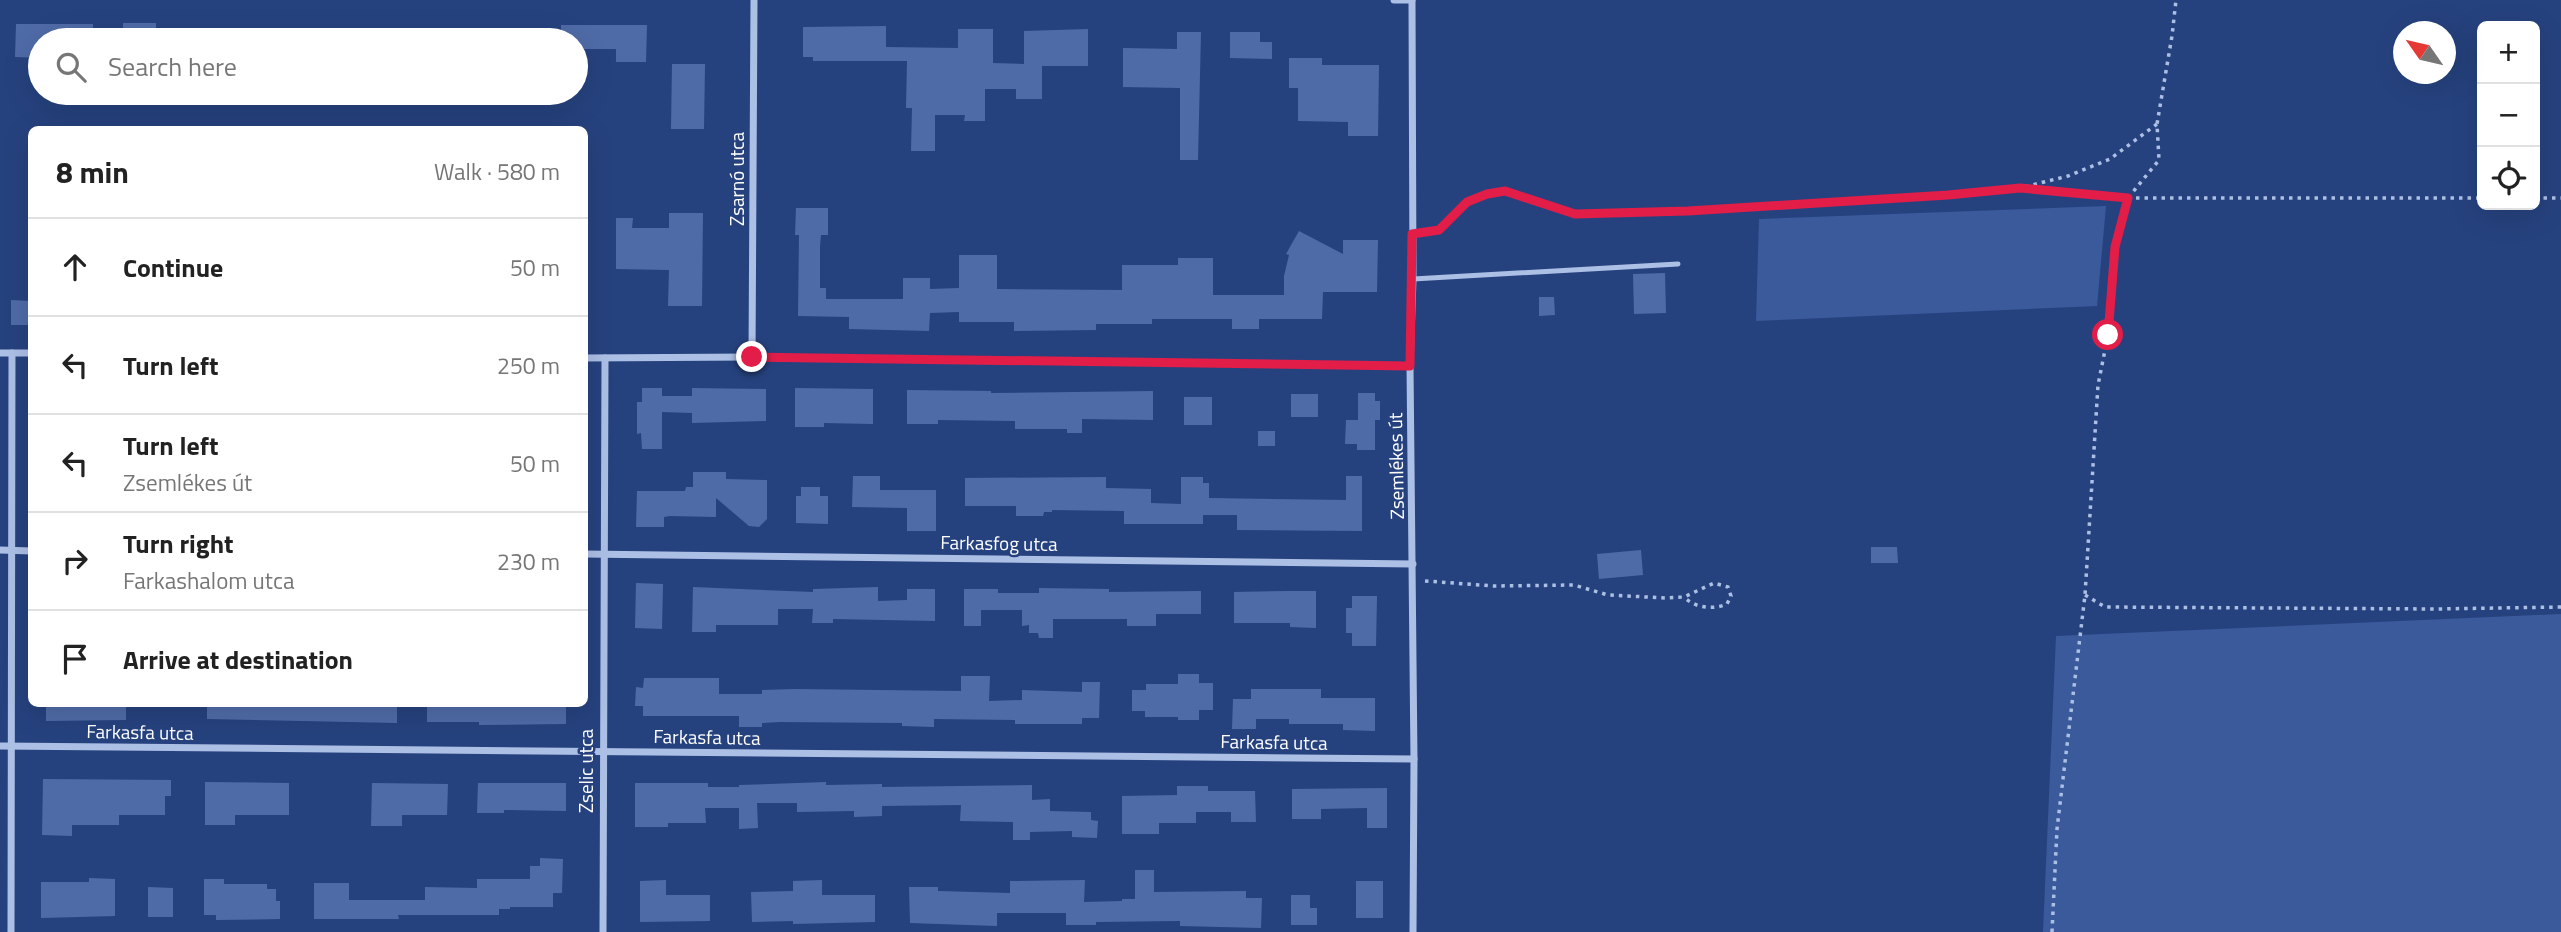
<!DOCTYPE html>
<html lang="en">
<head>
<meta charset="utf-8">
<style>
	body { margin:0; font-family:"Titillium Web",sans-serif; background:#f6f6f6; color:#222 }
	.controls { position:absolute; right:21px; top:21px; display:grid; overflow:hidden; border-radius:10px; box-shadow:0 7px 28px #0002 }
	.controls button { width:63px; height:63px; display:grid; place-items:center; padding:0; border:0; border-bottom:2px solid #e0e0e0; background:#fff; color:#222; font:35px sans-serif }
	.compass { position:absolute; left:2393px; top:21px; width:63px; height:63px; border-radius:50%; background:#fff; box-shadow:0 7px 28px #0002; rotate:304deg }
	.stop { position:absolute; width:21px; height:21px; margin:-16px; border:5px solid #e11d48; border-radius:50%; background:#fff }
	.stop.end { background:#e11d48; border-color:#fff; box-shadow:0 2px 7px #0008 }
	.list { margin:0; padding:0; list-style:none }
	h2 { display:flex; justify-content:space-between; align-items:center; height:91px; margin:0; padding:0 28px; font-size:30px }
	h2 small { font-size:23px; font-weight:400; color:#767676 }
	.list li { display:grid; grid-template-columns:46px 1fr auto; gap:21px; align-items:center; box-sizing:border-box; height:98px; padding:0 28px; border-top:2px solid #e0e0e0 }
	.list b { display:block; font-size:26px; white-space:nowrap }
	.list p { margin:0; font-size:23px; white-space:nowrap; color:#767676 }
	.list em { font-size:23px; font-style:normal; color:#767676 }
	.icon { flex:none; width:38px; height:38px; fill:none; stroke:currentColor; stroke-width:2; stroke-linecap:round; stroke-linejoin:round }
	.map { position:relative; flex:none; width:2561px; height:932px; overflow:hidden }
	.search { position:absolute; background:#fff; box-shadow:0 7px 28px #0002; left:28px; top:28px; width:560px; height:77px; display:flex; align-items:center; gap:18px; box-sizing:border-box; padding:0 24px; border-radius:38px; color:#767676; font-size:26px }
	.panel { position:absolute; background:#fff; box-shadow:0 7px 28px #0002; left:28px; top:126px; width:560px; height:581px; border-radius:10px }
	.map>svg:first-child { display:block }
	.green { fill:#3a5a9c }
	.building { fill:#4f6ba7 }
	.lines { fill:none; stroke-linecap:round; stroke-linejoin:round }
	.path { stroke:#acbfe5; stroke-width:3.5; stroke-dasharray:3.5 5; stroke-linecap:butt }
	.service { stroke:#acbfe5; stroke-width:5 }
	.minor { stroke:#acbfe5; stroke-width:7 }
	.route { stroke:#e11d48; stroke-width:9 }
	.labels { text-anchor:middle; stroke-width:5; stroke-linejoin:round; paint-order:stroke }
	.street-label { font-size:19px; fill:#fff; stroke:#26427e }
</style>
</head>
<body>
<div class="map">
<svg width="2561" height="932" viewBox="0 0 2561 932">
	<rect width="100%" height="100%" fill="#26427e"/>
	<g class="green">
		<path d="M 2106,206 L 2097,306 L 1756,321 L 1759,219 Z"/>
		<path d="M 2561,614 L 2561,932 L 2043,932 L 2056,636 Z"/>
	</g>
	<g class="building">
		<rect x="123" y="23" width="33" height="17"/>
		<path d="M 16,24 L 93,24 L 93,40 L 40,40 L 40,58 L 15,57 Z"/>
		<path d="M 561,25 L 647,25 L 646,62 L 616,62 L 616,49 L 576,49 L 576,40 L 561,40 Z"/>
		<path d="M 886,26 L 886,47 L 958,48 L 958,29 L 993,29 L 993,63 L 1024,64 L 1024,31 L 1088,29 L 1088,66 L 1042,66 L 1042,99 L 1016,99 L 1016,89 L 985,89 L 985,121 L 964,121 L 965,115 L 935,115 L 935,151 L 911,151 L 912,108 L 906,108 L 907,61 L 813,61 L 813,57 L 803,57 L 803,27 Z"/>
		<path d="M 1177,32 L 1201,32 L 1198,160 L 1180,160 L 1180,88 L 1123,87 L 1123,48 L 1177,49 Z"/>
		<path d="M 1230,32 L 1260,32 L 1260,42 L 1272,42 L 1272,59 L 1230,58 Z"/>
		<path d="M 1289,58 L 1322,58 L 1322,65 L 1379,65 L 1378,136 L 1348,136 L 1348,122 L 1298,121 L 1298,88 L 1289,88 Z"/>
		<path d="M 672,64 L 705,64 L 704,129 L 671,129 Z"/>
		<path d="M 796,208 L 828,208 L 828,235 L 821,235 L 820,246 L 820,288 L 826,288 L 826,299 L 903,299 L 903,278 L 930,278 L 930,289 L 959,288 L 959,255 L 997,255 L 997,289 L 1122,290 L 1122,265 L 1178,265 L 1178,258 L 1213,258 L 1213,295 L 1284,295 L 1284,276 L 1289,255 L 1286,254 L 1299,231 L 1343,254 L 1343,240 L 1378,240 L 1377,292 L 1323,292 L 1322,319 L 1259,319 L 1259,329 L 1232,329 L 1232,319 L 1152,319 L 1152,324 L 1096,324 L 1096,330 L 1014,331 L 1014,322 L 959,322 L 959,312 L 930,313 L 929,331 L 849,329 L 849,317 L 798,316 L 799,235 L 795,235 Z"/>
		<path d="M 669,213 L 703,213 L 702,306 L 668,306 L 669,270 L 616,269 L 616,218 L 633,218 L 632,228 L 669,228 Z"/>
		<path d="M 1665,273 L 1666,313 L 1634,314 L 1633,274 Z"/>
		<path d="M 1539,297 L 1554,297 L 1555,315 L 1539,316 Z"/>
		<path d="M 11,300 L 32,301 L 32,325 L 11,325 Z"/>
		<path d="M 642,388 L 662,388 L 662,396 L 692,396 L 692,388 L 766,389 L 766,421 L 692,423 L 692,413 L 662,412 L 662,449 L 642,449 L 641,433 L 637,434 L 637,402 L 642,402 Z"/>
		<path d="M 795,388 L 873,389 L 873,424 L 824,423 L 824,427 L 795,427 Z"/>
		<path d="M 907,390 L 991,391 L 991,393 L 1153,391 L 1153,420 L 1082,419 L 1082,433 L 1067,433 L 1067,429 L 1015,429 L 1015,421 L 938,420 L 938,424 L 907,424 Z"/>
		<path d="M 1358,393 L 1375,393 L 1375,401 L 1380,401 L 1380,420 L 1375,420 L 1375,450 L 1357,450 L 1357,444 L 1345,444 L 1346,420 L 1358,420 Z"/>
		<rect x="1291" y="394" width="27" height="23"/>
		<rect x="1184" y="397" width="28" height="28"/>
		<rect x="1258" y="431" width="17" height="15"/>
		<path d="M 693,472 L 726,472 L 726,479 L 767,480 L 767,519 L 759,527 L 749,526 L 716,498 L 716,517 L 670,516 L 664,517 L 664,527 L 636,527 L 637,491 L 685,491 L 686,487 L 693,487 Z"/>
		<path d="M 853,476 L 880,476 L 880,490 L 936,490 L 936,531 L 907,531 L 907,508 L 852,507 Z"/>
		<path d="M 1346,476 L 1362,476 L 1362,531 L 1237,530 L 1237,515 L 1203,515 L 1203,524 L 1124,524 L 1124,511 L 1052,510 L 1052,512 L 1044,512 L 1043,516 L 1016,516 L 1016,506 L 965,506 L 965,478 L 1106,477 L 1106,488 L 1151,489 L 1151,503 L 1181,504 L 1181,477 L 1203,477 L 1203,483 L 1209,483 L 1209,498 L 1346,500 Z"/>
		<path d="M 801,487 L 820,487 L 820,496 L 828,496 L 828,524 L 796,523 L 796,496 L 801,496 Z"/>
		<path d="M 1871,547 L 1897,547 L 1898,563 L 1871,563 Z"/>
		<path d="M 1641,550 L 1643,575 L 1599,579 L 1597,554 Z"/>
		<path d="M 636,583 L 663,584 L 662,629 L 635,628 Z"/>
		<path d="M 693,587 L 813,592 L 813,589 L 878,587 L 878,601 L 907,600 L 907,589 L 935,589 L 935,621 L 833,619 L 833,623 L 812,623 L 813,609 L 778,609 L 778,625 L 716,625 L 716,632 L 692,632 Z"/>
		<path d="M 1039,588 L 1109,589 L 1109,592 L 1201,591 L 1201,614 L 1156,614 L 1156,626 L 1127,626 L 1127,619 L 1053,619 L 1053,638 L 1039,638 L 1038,633 L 1029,633 L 1029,625 L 1022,626 L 1022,610 L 981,610 L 981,626 L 964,626 L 964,589 L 998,589 L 998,593 L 1039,593 Z"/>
		<path d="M 1290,591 L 1316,591 L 1316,628 L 1290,627 L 1290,623 L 1234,623 L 1234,592 Z"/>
		<path d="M 1352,596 L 1377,596 L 1376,646 L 1352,646 L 1352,633 L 1346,633 L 1346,608 L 1352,608 Z"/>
		<path d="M 1178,674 L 1199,674 L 1199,683 L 1213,683 L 1213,710 L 1199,710 L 1199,720 L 1178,720 L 1178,717 L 1145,717 L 1145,711 L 1132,711 L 1132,690 L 1146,690 L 1146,684 L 1178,684 Z"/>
		<path d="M 961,676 L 990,676 L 989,701 L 1022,700 L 1022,690 L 1082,692 L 1082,682 L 1100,682 L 1099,718 L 1082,718 L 1082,724 L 1015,724 L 1015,720 L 934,719 L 934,727 L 902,726 L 902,723 L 780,722 L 762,723 L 762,727 L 739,727 L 739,716 L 643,716 L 643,706 L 635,706 L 636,687 L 643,688 L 644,678 L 719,678 L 719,694 L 762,694 L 762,690 L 795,689 L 961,691 Z"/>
		<path d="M 1251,689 L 1321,689 L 1321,698 L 1375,698 L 1375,731 L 1343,730 L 1343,724 L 1289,724 L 1289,719 L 1256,719 L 1256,729 L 1232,729 L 1233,699 L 1251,699 Z"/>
		<path d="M 46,704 L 126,704 L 126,720 L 46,721 Z"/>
		<path d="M 207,704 L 397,704 L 397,723 L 207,719 Z"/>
		<path d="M 427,704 L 566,704 L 566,724 L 479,725 L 479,722 L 427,722 Z"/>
		<path d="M 43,779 L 171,780 L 171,796 L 165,796 L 165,815 L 119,815 L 119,825 L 72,825 L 72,836 L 42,835 Z"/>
		<path d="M 205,782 L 289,783 L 289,815 L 235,815 L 235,825 L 205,825 Z"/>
		<path d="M 826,782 L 826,785 L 882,784 L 882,787 L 1032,785 L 1032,800 L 1050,799 L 1050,811 L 1091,812 L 1091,820 L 1098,821 L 1097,838 L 1072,837 L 1072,831 L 1030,832 L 1030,840 L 1013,840 L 1013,822 L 960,821 L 961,805 L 882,806 L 882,816 L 854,817 L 854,811 L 797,812 L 797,803 L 757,803 L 758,828 L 739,829 L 739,808 L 705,808 L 706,823 L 668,823 L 668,827 L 635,827 L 635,783 L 708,783 L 708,787 L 739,787 L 739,785 Z"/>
		<path d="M 372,783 L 448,784 L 447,815 L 402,815 L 402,826 L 371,826 Z"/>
		<path d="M 478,783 L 566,783 L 566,811 L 504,810 L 504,813 L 477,813 Z"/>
		<path d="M 1177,786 L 1208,786 L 1208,791 L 1255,791 L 1256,822 L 1231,822 L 1231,812 L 1196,812 L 1196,823 L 1159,823 L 1159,834 L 1122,834 L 1122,796 L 1177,795 Z"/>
		<path d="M 1387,788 L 1387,828 L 1367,828 L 1367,808 L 1321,809 L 1321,819 L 1292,819 L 1292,789 Z"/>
		<path d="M 540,858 L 563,859 L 562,893 L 553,893 L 553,907 L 510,907 L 510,909 L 499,909 L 499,915 L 398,915 L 399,919 L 314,919 L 314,883 L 349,883 L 349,900 L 425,900 L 425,887 L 477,888 L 477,879 L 530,879 L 530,866 L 540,866 Z"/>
		<path d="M 1135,870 L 1154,870 L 1154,892 L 1246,891 L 1246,898 L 1262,898 L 1261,928 L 1180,926 L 1180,921 L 1096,922 L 1096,925 L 1066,925 L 1066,913 L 997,913 L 997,926 L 910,923 L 909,887 L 938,887 L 938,891 L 1010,893 L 1010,881 L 1085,880 L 1084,902 L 1122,901 L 1122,899 L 1135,899 Z"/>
		<path d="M 89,878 L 115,879 L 115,916 L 41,918 L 41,882 L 89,882 Z"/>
		<path d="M 204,879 L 224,879 L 224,884 L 267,884 L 267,889 L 276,889 L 276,901 L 280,901 L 280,919 L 216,920 L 216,915 L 204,915 Z"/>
		<path d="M 666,880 L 666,895 L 710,895 L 710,921 L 640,922 L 640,881 Z"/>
		<path d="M 822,880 L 822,895 L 875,895 L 875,922 L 793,924 L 793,921 L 752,922 L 751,892 L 793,891 L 793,881 Z"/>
		<rect x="1356" y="881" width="27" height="37"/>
		<path d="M 148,887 L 173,888 L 173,917 L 148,917 Z"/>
		<path d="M 1291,895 L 1310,895 L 1310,908 L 1317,908 L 1317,925 L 1291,925 Z"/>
	</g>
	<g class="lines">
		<g class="path">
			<path d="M 2026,188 L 2128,198 L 2482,198"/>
			<path d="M 2535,198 L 2561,198"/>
			<path d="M 1423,232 L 1439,230 L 1467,202 L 1487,194 L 1505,191 L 1575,214 L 1622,214 L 1948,195 L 2020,188 L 2068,176 L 2110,159 L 2157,124"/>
			<path d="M 1425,581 L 1494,586 L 1574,585 L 1608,595 L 1666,598 L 1684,597 L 1714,583 L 1728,587 L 1731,596 L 1727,604 C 1713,610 1695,608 1684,597"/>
			<path d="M 2085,595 L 2105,607 L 2435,609 L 2561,607"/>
			<path d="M 2052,932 L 2057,829 L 2085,595 L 2098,385 L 2108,335 L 2115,247 L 2128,198 L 2159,160 L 2157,124 L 2172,36 L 2176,0"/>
		</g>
		<path class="service" d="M 1413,279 L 1678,264"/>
		<g class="minor">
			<path d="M 1394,0 L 1412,0"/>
			<path d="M 1412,0 L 1413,279 L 1410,366 L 1414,759 L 1413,932"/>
			<path d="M 0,353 L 32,353"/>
			<path d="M 752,357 L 754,0"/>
			<path d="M 584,358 L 752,357 L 1410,366"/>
			<path d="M 0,550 L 32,551"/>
			<path d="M 584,554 L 1413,564"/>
			<path d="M 0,746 L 1414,759"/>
			<path d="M 11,932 L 12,353"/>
			<path d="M 603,932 L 605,358"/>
		</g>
	</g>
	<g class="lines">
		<path class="route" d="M 752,357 L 1410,366 L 1412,234 L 1439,230 L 1467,202 L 1487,194 L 1505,191 L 1575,214 L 1688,211 L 1948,195 L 2020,188 L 2128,198 L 2115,247 L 2108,335"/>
	</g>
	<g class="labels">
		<g class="street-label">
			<text transform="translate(737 179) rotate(-90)" y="7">Zsarnó utca</text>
			<text transform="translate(1396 466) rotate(-91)" y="7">Zsemlékes út</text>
			<text transform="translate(999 543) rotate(1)" y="7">Farkasfog utca</text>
			<text transform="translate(140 732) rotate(1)" y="7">Farkasfa utca</text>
			<text transform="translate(707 737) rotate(1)" y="7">Farkasfa utca</text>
			<text transform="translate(1274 742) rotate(1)" y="7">Farkasfa utca</text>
			<text transform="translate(586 771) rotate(-90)" y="7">Zselic utca</text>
		</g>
	</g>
</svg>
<div class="controls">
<button>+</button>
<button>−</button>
<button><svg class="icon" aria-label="locate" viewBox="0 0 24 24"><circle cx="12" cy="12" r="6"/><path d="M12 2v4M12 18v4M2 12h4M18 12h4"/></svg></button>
</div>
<svg class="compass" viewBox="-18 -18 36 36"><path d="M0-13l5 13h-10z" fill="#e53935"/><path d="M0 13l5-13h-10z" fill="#767676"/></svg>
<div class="stop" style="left:2108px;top:335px"></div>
<div class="stop end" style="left:752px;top:357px"></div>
<div class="search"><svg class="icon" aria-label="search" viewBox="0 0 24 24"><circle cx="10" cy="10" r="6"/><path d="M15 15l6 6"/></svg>Search here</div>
<section class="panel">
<h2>8 min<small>Walk · 580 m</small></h2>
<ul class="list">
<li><svg class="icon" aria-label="ahead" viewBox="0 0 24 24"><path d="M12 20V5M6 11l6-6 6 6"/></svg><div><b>Continue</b></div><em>50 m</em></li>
<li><svg class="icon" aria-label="left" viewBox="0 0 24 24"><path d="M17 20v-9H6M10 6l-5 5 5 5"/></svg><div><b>Turn left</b></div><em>250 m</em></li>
<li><svg class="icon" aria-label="left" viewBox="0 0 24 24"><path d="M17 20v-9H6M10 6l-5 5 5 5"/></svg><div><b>Turn left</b><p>Zsemlékes út</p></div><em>50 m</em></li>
<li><svg class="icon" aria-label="right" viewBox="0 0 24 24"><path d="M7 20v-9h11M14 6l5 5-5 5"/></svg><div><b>Turn right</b><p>Farkashalom utca</p></div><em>230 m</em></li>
<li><svg class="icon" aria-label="arrive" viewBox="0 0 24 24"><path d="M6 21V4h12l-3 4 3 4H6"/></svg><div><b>Arrive at destination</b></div></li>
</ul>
</section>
</div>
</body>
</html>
